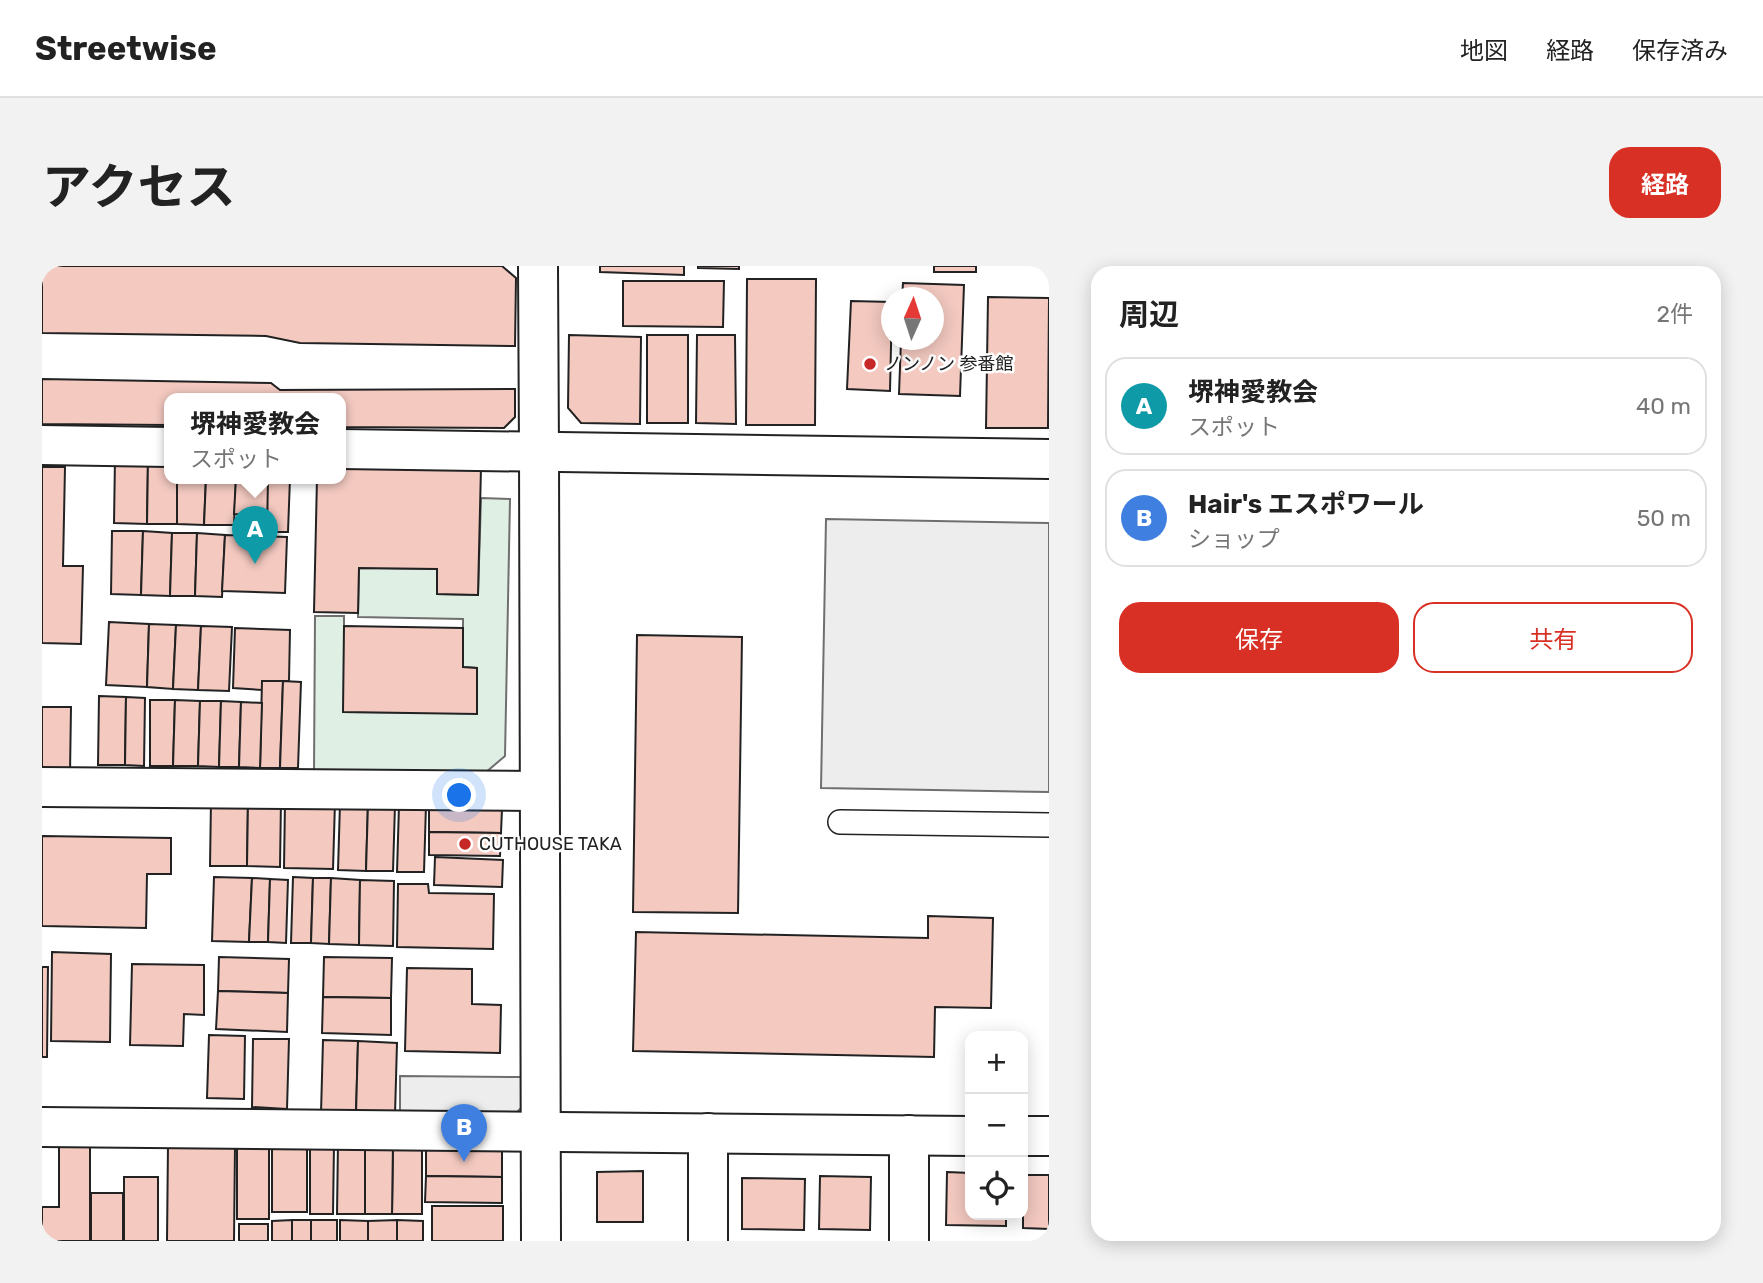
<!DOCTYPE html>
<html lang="ja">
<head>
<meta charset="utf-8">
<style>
	body { margin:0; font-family:Rubik,"Noto Sans JP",sans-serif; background:#f2f2f2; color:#222 }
	.controls { position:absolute; right:21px; bottom:21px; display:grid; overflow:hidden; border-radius:14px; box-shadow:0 4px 18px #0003 }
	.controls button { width:63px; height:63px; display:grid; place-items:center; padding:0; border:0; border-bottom:2px solid #e0e0e0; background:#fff; color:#222; font:35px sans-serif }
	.compass { position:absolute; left:839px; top:21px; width:63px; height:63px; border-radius:50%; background:#fff; box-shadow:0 4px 18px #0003; rotate:3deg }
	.you { position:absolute; left:418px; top:530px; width:24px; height:24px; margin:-18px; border:5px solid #fff; border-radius:50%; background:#1a73e8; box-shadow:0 0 0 10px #1a73e833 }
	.badge { display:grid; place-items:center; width:46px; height:46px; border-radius:50%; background:#d93025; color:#fff; font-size:23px; font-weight:700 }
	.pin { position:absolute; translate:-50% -58px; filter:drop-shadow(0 2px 4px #0008) }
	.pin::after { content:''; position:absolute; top:37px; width:24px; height:21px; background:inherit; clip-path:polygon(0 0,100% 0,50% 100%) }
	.popup { position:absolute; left:122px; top:127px; width:182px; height:91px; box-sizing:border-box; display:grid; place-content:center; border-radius:14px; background:#fff; filter:drop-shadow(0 2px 5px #0005); font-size:23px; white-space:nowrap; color:#767676 }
	.popup b { font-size:26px; color:#222 }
	.popup::after { content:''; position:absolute; left:50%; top:100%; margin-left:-14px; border:14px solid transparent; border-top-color:#fff }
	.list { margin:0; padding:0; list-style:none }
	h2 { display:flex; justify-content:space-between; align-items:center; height:91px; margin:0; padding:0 28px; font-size:30px }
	h2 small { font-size:23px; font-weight:400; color:#767676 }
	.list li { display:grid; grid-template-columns:46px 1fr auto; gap:21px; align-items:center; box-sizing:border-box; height:98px; margin:0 14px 14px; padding:0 14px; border:2px solid #e0e0e0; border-radius:21px }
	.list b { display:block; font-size:26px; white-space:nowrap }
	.list p { margin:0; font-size:23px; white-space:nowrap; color:#767676 }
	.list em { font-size:23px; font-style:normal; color:#767676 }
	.actions { display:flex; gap:14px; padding:21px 28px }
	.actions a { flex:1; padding:16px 0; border:2px solid #d93025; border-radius:21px; text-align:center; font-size:24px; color:#d93025 }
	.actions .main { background:#d93025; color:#fff }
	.icon { flex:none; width:38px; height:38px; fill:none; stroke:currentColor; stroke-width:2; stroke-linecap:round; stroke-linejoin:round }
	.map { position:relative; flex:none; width:1007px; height:975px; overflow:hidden; border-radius:21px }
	header { display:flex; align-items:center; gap:42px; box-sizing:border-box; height:98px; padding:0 35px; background:#fff; border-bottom:2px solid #e0e0e0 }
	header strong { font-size:33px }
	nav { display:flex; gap:38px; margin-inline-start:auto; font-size:24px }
	.intro { display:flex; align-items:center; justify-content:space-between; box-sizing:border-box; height:168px; padding:0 42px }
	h1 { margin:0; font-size:49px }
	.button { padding:18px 32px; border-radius:21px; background:#d93025; color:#fff; font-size:24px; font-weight:700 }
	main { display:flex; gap:42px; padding:0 42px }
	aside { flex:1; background:#fff; border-radius:21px; box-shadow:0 4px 18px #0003 }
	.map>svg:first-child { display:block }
	.green { fill:#e0efe3; stroke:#6f6f6f; stroke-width:2 }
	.parking { fill:#ededed; stroke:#6f6f6f; stroke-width:2 }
	.building { fill:#f3c9c0; stroke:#222; stroke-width:2 }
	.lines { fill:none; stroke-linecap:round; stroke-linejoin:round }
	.lane-casing { stroke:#222; stroke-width:26 }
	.street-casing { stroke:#222; stroke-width:42 }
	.secondary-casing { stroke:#222; stroke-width:42 }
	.lane { stroke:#fff; stroke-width:23 }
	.street { stroke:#fff; stroke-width:38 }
	.secondary { stroke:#fff; stroke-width:38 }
	.poi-dot { fill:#c62828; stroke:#fff; stroke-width:2.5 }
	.labels { text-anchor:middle; stroke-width:5; stroke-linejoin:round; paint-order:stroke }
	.poi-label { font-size:18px; fill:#222; stroke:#fff; text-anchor:start }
</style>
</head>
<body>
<header>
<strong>Streetwise</strong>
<nav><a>地図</a><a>経路</a><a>保存済み</a></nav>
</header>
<div class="intro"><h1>アクセス</h1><a class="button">経路</a></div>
<main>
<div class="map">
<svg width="1007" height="975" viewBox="0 0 1007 975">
	<rect width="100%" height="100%" fill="#fff"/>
	<path class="green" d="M 439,232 L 468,233 L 463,490 L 443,507 L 272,506 L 273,350 L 302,350 L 302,446 L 435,447 L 435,402 L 421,401 L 421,353 L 316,351 L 317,302 L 395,303 L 395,328 L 436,329 Z"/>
	<g class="parking">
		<path d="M 784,253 L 1007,257 L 1007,526 L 779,522 Z"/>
		<path d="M 358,810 L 479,811 L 479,842 L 467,854 L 358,853 Z"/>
	</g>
	<g class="building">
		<path d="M 0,0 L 460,0 L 474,12 L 473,80 L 258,77 L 224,70 L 0,67 Z"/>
		<path d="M 558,0 L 642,0 L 642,9 L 558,6 Z"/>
		<path d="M 656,0 L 697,0 L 697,3 L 656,2 Z"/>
		<rect x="892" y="0" width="42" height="6"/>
		<path d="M 705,13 L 774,13 L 773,159 L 704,159 Z"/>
		<path d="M 581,15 L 682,15 L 681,61 L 581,60 Z"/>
		<path d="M 861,17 L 922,19 L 918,130 L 857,128 L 859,74 L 892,74 L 892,32 L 860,32 Z"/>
		<path d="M 946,31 L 1007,32 L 1006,162 L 944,162 Z"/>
		<path d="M 809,35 L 850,36 L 848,125 L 805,123 Z"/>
		<path d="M 527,69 L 599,71 L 598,158 L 539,157 L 526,142 Z"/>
		<rect x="605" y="69" width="41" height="88"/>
		<path d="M 655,69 L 693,69 L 694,158 L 654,157 Z"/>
		<path d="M 0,113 L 229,117 L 238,124 L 473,123 L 473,151 L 462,162 L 299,161 L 299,132 L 127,132 L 127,159 L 0,158 Z"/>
		<path d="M 73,192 L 106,193 L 105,258 L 72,257 Z"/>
		<path d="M 106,193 L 127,193 L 127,212 L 135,212 L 135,258 L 105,258 Z"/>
		<path d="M 299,199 L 439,201 L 436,329 L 395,328 L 395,303 L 317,302 L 316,347 L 272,346 L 275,212 L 299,212 Z"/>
		<path d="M 0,201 L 23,201 L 21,300 L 41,300 L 39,378 L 0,377 Z"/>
		<path d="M 135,212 L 164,212 L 162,259 L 135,258 Z"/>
		<path d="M 164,212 L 194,212 L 192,259 L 162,259 Z"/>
		<path d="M 194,212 L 226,212 L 226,249 L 192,248 Z"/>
		<path d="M 226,212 L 248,212 L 246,266 L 225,266 Z"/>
		<path d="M 70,265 L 101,265 L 99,329 L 69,328 Z"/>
		<path d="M 101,265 L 130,267 L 128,330 L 99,329 Z"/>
		<path d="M 130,267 L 155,267 L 153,330 L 128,330 Z"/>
		<path d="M 155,267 L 183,269 L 180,331 L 153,330 Z"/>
		<path d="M 183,269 L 245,271 L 243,327 L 180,325 Z"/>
		<path d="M 67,356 L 107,358 L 105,421 L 64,419 Z"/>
		<path d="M 107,358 L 134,359 L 131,423 L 105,421 Z"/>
		<path d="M 134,359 L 159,360 L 156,424 L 131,423 Z"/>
		<path d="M 159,360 L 190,361 L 187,425 L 156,424 Z"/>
		<path d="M 302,360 L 421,362 L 421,401 L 435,402 L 435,448 L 301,446 Z"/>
		<path d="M 193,362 L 248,364 L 247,415 L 220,415 L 220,424 L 191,422 Z"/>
		<path d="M 595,369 L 700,371 L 696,647 L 591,646 Z"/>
		<path d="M 220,415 L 241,415 L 238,502 L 218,502 Z"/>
		<path d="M 241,415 L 259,416 L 256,502 L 238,502 Z"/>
		<path d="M 57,430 L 84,431 L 83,499 L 56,499 Z"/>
		<path d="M 84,431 L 103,432 L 102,500 L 83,499 Z"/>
		<path d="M 108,434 L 133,434 L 131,500 L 108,500 Z"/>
		<path d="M 133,434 L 158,435 L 156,500 L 131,500 Z"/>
		<path d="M 158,435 L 179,435 L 177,501 L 156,500 Z"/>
		<path d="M 179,435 L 199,436 L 197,501 L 177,501 Z"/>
		<path d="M 199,436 L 220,437 L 218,502 L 197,501 Z"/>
		<path d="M 0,441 L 29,441 L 28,508 L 0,508 Z"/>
		<path d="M 169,534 L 206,534 L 205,600 L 168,600 Z"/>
		<path d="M 206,534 L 239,534 L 238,601 L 205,600 Z"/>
		<path d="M 243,535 L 293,536 L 291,603 L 242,602 Z"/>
		<path d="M 298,537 L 326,537 L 324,605 L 296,604 Z"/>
		<path d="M 326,537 L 353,539 L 351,605 L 324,605 Z"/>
		<path d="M 357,539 L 384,539 L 382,606 L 355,606 Z"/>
		<path d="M 387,541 L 460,543 L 459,567 L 387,566 Z"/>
		<path d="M 387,566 L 459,567 L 458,590 L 387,589 Z"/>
		<path d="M 0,570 L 129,572 L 129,608 L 105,608 L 104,662 L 0,660 Z"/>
		<path d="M 393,591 L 461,594 L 460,621 L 392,619 Z"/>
		<path d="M 172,611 L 210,612 L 207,676 L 170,675 Z"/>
		<path d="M 251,611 L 271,612 L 269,677 L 249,677 Z"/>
		<path d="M 210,612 L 228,613 L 226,676 L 207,676 Z"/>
		<path d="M 271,612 L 289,612 L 287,678 L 269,677 Z"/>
		<path d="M 289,612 L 318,614 L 317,679 L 287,678 Z"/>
		<path d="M 228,613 L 246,614 L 244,677 L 226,676 Z"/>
		<path d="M 318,614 L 352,615 L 351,680 L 317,679 Z"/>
		<path d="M 356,618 L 386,618 L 387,627 L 452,628 L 451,683 L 355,681 Z"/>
		<path d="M 886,650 L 951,652 L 949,742 L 893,741 L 892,791 L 591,785 L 594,666 L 886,672 Z"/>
		<path d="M 10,686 L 69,688 L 68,776 L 9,775 Z"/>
		<path d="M 177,691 L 247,693 L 246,727 L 176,725 Z"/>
		<path d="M 282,691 L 350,692 L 349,732 L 281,731 Z"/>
		<path d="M 90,698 L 162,699 L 162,749 L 142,748 L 141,780 L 88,779 Z"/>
		<path d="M 0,701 L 6,701 L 5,791 L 0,791 Z"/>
		<path d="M 365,702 L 430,703 L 430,738 L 459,739 L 458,787 L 363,785 Z"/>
		<path d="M 176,725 L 246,727 L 245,766 L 174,763 Z"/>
		<path d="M 281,731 L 349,732 L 349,769 L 280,767 Z"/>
		<path d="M 167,769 L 203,770 L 202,833 L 165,832 Z"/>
		<path d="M 211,773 L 247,773 L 245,843 L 210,841 Z"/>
		<path d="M 281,774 L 316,775 L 314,848 L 279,847 Z"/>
		<path d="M 316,775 L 355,777 L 353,849 L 314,848 Z"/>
		<path d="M 296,876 L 323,877 L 323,948 L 295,948 Z"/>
		<path d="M 351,876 L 380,877 L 380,948 L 350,948 Z"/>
		<path d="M 351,876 L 350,948 L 323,948 L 323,877 Z"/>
		<rect x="195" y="877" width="32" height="76"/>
		<rect x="230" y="877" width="35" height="69"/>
		<path d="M 17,878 L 48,878 L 48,975 L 0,975 L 0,941 L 17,941 Z"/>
		<path d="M 126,878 L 193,879 L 192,975 L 125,975 Z"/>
		<path d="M 268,878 L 292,878 L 291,948 L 268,948 Z"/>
		<path d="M 384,881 L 460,882 L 460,911 L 384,910 Z"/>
		<path d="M 601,905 L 601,956 L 555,956 L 555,906 Z"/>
		<path d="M 905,906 L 928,907 L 928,949 L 964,949 L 964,960 L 904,959 Z"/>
		<path d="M 981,909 L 1007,909 L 1007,963 L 981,962 Z"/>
		<path d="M 384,910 L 460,911 L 460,937 L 383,936 Z"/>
		<path d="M 778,910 L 829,911 L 828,964 L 777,963 Z"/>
		<rect x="82" y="911" width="34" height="64"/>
		<path d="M 700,912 L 763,913 L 762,964 L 700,963 Z"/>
		<rect x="49" y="927" width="32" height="48"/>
		<rect x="390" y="940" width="71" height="35"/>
		<rect x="250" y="954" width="19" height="21"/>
		<path d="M 250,954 L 250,975 L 230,975 L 230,955 Z"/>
		<rect x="269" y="954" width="26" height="21"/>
		<path d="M 298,954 L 326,955 L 326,975 L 298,975 Z"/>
		<path d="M 355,954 L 381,955 L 381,975 L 355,975 Z"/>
		<path d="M 355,954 L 355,975 L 326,975 L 326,955 Z"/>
		<rect x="197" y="958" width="29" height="17"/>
	</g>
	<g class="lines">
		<g class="lane-casing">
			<path id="lane" d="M 798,556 L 1007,559"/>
		</g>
		<g class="street-casing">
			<g id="street">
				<path d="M 496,0 L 497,185"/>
				<path d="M 0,179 L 127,181"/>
				<path d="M 299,183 L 1007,193"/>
				<path d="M 0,521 L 497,525"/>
				<path d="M 0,861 L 928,870"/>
				<path d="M 666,867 L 666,975"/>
				<path d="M 867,869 L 867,975"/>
				<path d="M 981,870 L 1007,870"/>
			</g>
		</g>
		<g class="secondary-casing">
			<path id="secondary" d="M 497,185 L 499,975"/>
		</g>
		<use href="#lane" class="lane"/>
		<use href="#street" class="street"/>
		<use href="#secondary" class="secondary"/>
	</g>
	<g class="poi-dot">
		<circle cx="828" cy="98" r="7"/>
		<circle cx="423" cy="578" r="7"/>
	</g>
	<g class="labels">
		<g class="poi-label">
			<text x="842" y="104">ノンノン 参番館</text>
			<text x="437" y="584">CUTHOUSE TAKA</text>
		</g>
	</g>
</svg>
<div class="controls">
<button>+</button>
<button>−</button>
<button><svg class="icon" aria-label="locate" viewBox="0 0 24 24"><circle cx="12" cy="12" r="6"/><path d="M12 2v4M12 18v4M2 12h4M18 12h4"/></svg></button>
</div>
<svg class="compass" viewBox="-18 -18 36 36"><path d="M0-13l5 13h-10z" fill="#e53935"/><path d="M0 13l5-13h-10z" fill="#767676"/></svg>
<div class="you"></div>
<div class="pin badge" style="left:213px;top:298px;background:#0f9aa8">A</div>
<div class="popup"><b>堺神愛教会</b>スポット</div>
<div class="pin badge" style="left:422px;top:896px;background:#3f7fe0">B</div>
</div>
<aside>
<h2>周辺<small>2件</small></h2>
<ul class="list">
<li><span class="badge" style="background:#0f9aa8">A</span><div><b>堺神愛教会</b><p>スポット</p></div><em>40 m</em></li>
<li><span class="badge" style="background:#3f7fe0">B</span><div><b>Hair's エスポワール</b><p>ショップ</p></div><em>50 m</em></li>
</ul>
<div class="actions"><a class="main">保存</a><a>共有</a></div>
</aside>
</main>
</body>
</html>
